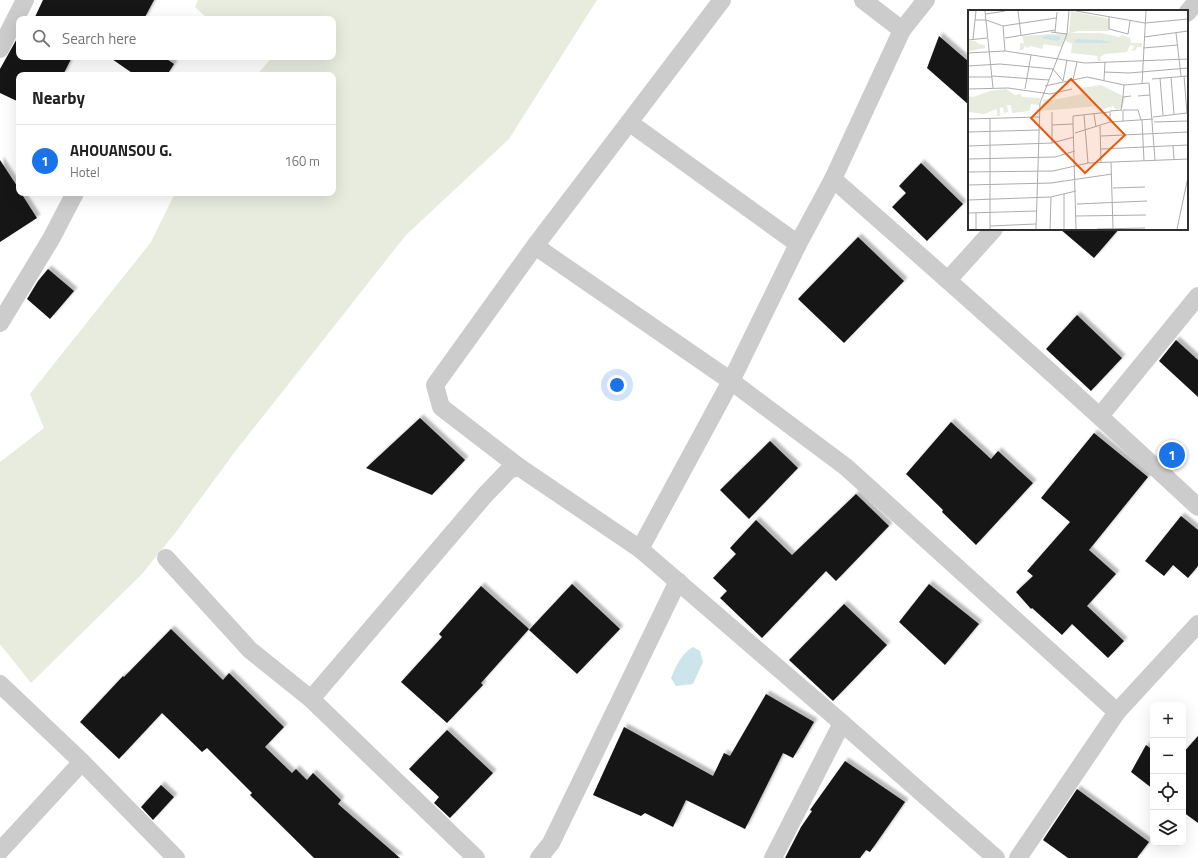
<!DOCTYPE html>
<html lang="en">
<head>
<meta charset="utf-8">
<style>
	body { margin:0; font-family:"Titillium Web",sans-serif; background:#f6f6f6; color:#222 }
	.controls { position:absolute; right:12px; bottom:12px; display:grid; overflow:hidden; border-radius:8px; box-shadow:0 4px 16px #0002 }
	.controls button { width:36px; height:36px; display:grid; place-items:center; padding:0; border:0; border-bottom:1px solid #e0e0e0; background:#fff; color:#222; font:20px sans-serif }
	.you { position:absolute; left:617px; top:385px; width:14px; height:14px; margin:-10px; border:3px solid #fff; border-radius:50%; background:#1a73e8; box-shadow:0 0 0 6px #1a73e833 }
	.badge { display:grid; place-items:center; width:26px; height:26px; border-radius:50%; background:#1a73e8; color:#fff; font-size:13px; font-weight:700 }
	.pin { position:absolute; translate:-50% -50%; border:2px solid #fff; box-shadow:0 1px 4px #0006 }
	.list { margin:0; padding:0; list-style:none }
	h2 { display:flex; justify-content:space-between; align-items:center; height:52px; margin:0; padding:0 16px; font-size:17px }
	h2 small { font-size:13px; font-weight:400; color:#767676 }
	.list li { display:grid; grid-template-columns:26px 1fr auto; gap:12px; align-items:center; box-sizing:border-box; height:72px; padding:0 16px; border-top:1px solid #e0e0e0 }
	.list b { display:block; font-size:15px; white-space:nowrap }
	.list p { margin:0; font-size:13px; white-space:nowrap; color:#767676 }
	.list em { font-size:13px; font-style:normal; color:#767676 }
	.icon { flex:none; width:22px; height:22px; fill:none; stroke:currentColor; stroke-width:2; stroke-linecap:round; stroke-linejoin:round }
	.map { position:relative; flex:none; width:1198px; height:858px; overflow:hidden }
	.search { position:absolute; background:#fff; box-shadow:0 4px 16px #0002; left:16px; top:16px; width:320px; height:44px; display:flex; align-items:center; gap:10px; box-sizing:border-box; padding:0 14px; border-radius:8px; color:#767676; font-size:15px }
	.panel { position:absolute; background:#fff; box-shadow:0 4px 16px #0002; left:16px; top:72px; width:320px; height:124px; border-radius:8px }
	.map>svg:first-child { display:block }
	.green { fill:#e8ecde }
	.water { fill:#cbe5eb }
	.building { fill:#161616; filter:url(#shadow) }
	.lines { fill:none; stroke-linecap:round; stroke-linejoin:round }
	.street { stroke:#ccc; stroke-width:18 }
	.inset-road { fill:none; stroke:#acacac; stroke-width:1 }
	.view { fill:#e8590c; fill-opacity:0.15; stroke:#e8590c; stroke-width:2 }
	.inset-edge { fill:none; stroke:#2f2f2f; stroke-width:2 }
</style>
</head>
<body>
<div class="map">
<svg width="1198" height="858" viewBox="0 0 1198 858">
	<defs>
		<filter id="shadow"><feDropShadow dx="3.5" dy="-3.5" stdDeviation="1" flood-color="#0004"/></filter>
	</defs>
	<rect width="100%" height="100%" fill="#fff"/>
	<path class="green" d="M 198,0 L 597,0 L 509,139 L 406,235 L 234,453 L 176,532 L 142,574 L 31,683 L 0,644 L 0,462 L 44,428 L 30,394 L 151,242 L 175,193 L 333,193 L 333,75 L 257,75 L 272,57 L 333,57 L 333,19 L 262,19 L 261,18 L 258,19 L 208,19 L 195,7 Z"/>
	<path class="water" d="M 693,647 L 700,651 L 703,662 L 693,684 L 676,686 L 671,678 C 676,666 681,654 693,647 Z"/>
	<g class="building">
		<path d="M 43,0 L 154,0 L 144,19 L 34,19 Z"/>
		<path d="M 19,35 L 19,57 L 72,57 L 63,75 L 19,75 L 19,102 L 0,93 L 0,69 Z"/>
		<path d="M 939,36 L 969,62 L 969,105 L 927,68 Z"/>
		<path d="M 109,57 L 164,57 L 174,64 L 167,75 L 135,75 Z"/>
		<path d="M 0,160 L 19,189 L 19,193 L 21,193 L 37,218 L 0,242 Z"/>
		<path d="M 921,163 L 963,204 L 927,241 L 892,207 L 906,193 L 899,186 Z"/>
		<path d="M 1060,229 L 1119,229 L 1094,258 Z"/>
		<path d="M 858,237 L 904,281 L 844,343 L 798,299 Z"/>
		<path d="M 48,269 L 74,291 L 50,319 L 27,299 L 38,281 Z"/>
		<path d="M 1077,315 L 1122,358 L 1091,391 L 1046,349 Z"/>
		<path d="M 1176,340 L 1198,360 L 1198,397 L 1159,361 Z"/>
		<path d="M 420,418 L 465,460 L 432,495 L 366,468 Z"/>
		<path d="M 951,422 L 991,459 L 998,451 L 1033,483 L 976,545 L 942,512 L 943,510 L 906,474 Z"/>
		<path d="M 1094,433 L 1148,477 L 1089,550 L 1116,574 L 1087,606 L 1124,641 L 1108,658 L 1072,624 L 1062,635 L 1032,608 L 1031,609 L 1016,592 L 1033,576 L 1027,571 L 1070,522 L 1041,498 Z"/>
		<path d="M 770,441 L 798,468 L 749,519 L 720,490 Z"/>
		<path d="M 856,494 L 889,526 L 836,581 L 826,571 L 762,638 L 720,598 L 727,591 L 713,578 L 736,554 L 730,548 L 756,520 L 792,555 Z"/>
		<path d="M 1181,516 L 1198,530 L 1198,566 L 1188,578 L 1173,565 L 1164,576 L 1145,561 Z"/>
		<path d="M 572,584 L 620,629 L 577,674 L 529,630 Z"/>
		<path d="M 929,584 L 979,624 L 945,665 L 899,622 Z"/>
		<path d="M 481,586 L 529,629 L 481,683 L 483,685 L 447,723 L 401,682 L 442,637 L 439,634 Z"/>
		<path d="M 844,604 L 887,645 L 833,701 L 789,660 Z"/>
		<path d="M 171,629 L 223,680 L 229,673 L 284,727 L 265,747 L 292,773 L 296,769 L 307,780 L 313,773 L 341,800 L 338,804 L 400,858 L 314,858 L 250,795 L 252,793 L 207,748 L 202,752 L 162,713 L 119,759 L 80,722 L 123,676 L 124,677 Z"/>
		<path d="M 766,694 L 814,722 L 793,758 L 783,753 L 745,829 L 686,800 L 673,827 L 645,813 L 641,816 L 593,795 L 624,727 L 713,776 L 724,753 L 730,756 Z"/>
		<path d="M 447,730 L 493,773 L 450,818 L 434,803 L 439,797 L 409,769 Z"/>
		<path d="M 1198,736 L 1198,823 L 1183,812 L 1183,753 Z"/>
		<path d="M 1146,745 L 1153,750 L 1153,789 L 1131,772 Z"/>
		<path d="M 845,761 L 905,802 L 870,852 L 866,850 L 860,858 L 785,858 L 801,827 L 812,811 L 810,810 Z"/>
		<path d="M 161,785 L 174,797 L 153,820 L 141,807 Z"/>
		<path d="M 1077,789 L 1149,842 L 1137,858 L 1068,858 L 1043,840 Z"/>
	</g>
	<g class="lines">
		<g class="street">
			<path d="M 863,0 L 902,30"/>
			<path d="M 1187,13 L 1198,0"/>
			<path d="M 0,49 L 25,0"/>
			<path d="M 630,123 L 798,244"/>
			<path d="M 833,179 C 956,287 1078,395 1198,507"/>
			<path d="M 535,246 L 731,381 L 846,467 L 1117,712"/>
			<path d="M 948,280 L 994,229"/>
			<path d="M 0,323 L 51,239 L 75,193"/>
			<path d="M 1100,416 L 1198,296"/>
			<path d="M 519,467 L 441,407 L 435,385 L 535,246 L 722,0"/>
			<path d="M 640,549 L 731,381 L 798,244 L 833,179 L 902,30 L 926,0"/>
			<path d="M 166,558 L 250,650 L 311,699 L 476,858"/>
			<path d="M 0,684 L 82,762 L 176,858"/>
			<path d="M 311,699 L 485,495 L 509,470 L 519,467 L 640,549 L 842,723 L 996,858"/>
			<path d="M 0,851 L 82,762"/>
			<path d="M 539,858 L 551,843 L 678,581"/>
			<path d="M 773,858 L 842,723"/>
			<path d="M 1018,858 L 1117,712 L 1198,624"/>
		</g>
	</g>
	<g transform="translate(968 10)">
		<rect width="220" height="220" fill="#fff"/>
		<path d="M 103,1 L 142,9 L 141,21 L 110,21 L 103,23 L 133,23 L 151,27 L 154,25 L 162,28 L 163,33 L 174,33 L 174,37 L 169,37 L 168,40 L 163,41 L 167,36 L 162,35 L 159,42 L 137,44 L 132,47 L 133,51 L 130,51 L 129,46 L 103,43 L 104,34 L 96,30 L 94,37 L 76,34 L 74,39 L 63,36 L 59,38 L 57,36 L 55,40 L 52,40 L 52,33 L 56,33 L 54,26 L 101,23 ZM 0,31 L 7,31 L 11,34 L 17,35 L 17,38 L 1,41 ZM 133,75 L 157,87 L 155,97 L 148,100 L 145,96 L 132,100 L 131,96 L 72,101 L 76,89 L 85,90 L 114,84 L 111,78 ZM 38,79 L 47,85 L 52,84 L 55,87 L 72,88 L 71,95 L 63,94 L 62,101 L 44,103 L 43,95 L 39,95 L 40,102 L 36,103 L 35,97 L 32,98 L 32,106 L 29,106 L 29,99 L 16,104 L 0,102 L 0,86 L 5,87 L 22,81 Z" fill="#e8ecde"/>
		<path d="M 79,25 L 91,26 L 93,29 L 89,31 L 73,28 ZM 110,29 L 133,30 L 145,33 L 108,33 L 106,31 Z" fill="#cbe5eb"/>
		<path class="inset-road" d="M 17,1 L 25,78M 50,1 L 53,25M 108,1 L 177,13 L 220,9M 18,4 L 37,1M 141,7 L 141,19 L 160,24 L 162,11M 7,10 L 18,10 L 35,16 L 88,8M 35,16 L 37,41M 83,22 L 99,24M 87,22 L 89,2M 208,23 L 213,66M 176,27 L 220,21M 37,28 L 87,20M 5,29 L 8,1M 0,30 L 19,28M 175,38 L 210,35M 0,43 L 37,41 L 117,53 L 220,49M 0,56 L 32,54 L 85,59 L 95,71M 136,62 L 161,63 L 220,58M 24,66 L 81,70M 216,66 L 219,103M 0,67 L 24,67M 203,67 L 206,104M 192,68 L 195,105M 184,69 L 220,66M 105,70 L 109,52M 136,70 L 137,52M 95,71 L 99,50M 174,74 L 178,1M 156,75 L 155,87 L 163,86M 77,76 L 119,67 L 156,75 L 181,73 L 187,150M 0,79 L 40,78 L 82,84 L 104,79M 57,79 L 63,45M 170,86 L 182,85M 153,100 L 155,87M 126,104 L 128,117M 116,105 L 120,153M 185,107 L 219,103M 0,109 L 71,107M 174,110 L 176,151M 155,111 L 155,100 L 170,100 L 173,110M 142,112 L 142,101 L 154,100M 186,112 L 220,111M 105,114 L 105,106 L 141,102M 84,115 L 105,114 L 108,219M 132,116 L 133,153M 0,122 L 71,120M 107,123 L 142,112 L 185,109M 133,126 L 220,122M 84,133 L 84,102M 0,136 L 84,133 L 106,127M 205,136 L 206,149M 133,139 L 220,135M 0,149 L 87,147 L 107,141M 143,152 L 145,219M 0,162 L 85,161 L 120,153 L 220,149M 0,175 L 83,173 L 144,164M 145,178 L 177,177M 0,190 L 83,187 L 108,181M 109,194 L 179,191M 0,203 L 68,201M 108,206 L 178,205M 22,216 L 68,214M 8,219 L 8,203M 22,219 L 22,108M 68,219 L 72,93 L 99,24 L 101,1M 82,219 L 83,187M 96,219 L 96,184M 129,219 L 177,218M 209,219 L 220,167"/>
		<path class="view" d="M 103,69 L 157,125 L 117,163 L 63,108 Z"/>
		<rect width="220" height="220" class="inset-edge"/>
	</g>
</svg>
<div class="controls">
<button>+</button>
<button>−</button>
<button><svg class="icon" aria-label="locate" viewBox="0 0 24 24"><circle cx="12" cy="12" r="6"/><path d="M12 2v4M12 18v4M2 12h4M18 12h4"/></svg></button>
<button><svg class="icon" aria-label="layers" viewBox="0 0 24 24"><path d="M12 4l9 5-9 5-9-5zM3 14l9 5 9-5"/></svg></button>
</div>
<div class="you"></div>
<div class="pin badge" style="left:1172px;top:455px">1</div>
<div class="search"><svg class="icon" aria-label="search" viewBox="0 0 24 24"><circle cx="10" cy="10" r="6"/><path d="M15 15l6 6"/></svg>Search here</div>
<section class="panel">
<h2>Nearby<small></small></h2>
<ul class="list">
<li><span class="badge">1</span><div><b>AHOUANSOU G.</b><p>Hotel</p></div><em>160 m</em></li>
</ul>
</section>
</div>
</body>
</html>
